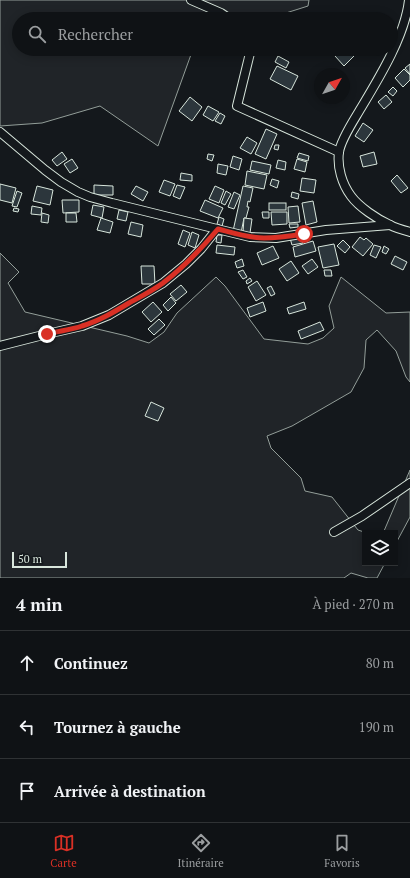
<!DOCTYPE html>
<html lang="fr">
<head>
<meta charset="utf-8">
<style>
	body { margin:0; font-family:"PT Serif",serif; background:#181b1e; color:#f1f3f6 }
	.controls { position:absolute; right:12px; bottom:12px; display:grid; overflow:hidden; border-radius:0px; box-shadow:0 2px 10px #0003 }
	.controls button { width:36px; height:36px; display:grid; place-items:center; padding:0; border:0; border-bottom:1px solid #2f3234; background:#0f1215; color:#f1f3f6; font:20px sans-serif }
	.compass { position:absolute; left:314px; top:68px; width:36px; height:36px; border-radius:50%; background:#0f1215; box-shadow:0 2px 10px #0003; rotate:50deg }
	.scale { position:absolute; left:12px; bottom:10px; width:55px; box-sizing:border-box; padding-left:4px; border:2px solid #d8e6dc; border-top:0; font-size:11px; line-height:14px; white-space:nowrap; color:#d8e6dc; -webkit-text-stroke:3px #14181c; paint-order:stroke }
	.stop { position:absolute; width:12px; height:12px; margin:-9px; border:3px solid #d93025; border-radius:50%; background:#fff }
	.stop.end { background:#d93025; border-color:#fff; box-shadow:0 1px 4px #0008 }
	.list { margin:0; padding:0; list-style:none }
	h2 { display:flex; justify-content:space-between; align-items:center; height:52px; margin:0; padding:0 16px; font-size:17px }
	h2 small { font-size:13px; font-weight:400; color:#9b9ea0 }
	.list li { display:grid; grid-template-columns:26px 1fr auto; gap:12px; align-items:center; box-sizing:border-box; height:64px; padding:0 16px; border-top:1px solid #2f3234 }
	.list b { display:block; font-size:15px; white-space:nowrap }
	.list em { font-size:13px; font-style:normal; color:#9b9ea0 }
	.icon { flex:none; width:22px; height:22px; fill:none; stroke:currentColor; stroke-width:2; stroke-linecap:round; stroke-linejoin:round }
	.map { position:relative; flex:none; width:410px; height:578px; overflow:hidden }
	.search { position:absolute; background:#0f1215; box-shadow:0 2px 10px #0003; left:12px; right:12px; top:12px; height:44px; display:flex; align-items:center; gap:10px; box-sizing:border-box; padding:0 14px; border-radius:22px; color:#9b9ea0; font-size:15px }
	.sheet { height:244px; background:#0f1215 }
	nav { display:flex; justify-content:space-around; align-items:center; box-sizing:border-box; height:56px; border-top:1px solid #2f3234; background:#0f1215; font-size:11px; color:#9b9ea0 }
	nav a { display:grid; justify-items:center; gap:2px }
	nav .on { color:#d93025 }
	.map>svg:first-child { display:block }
	.green { fill:#202428; stroke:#939e99 }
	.building { fill:#2c363c; stroke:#d8e6dc }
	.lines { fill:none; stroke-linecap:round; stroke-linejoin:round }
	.minor-casing { stroke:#d8e6dc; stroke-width:10 }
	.minor { stroke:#14181c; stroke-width:8 }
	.route { stroke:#d93025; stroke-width:5 }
</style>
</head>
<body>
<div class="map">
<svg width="410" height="578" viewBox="0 0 410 578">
	<rect width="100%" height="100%" fill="#14181c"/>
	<g class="green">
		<path d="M 0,0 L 309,0 L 308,6 L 267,19 L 19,19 L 19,49 L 193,49 L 158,146 L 100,106 L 42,123 L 0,126 Z"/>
		<path d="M 0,253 L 19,272 L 8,283 L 25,312 L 127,336 L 149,343 L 164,332 L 177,313 L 216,277 L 225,286 L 264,339 L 308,344 L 323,338 L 334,328 L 329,306 L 341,277 L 386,313 L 410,312 L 410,382 L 406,377 L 396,351 L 377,330 L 366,340 L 364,368 L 351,392 L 292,426 L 267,436 L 271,448 L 301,478 L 305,491 L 332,497 L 358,530 L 367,533 L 365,533 L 365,563 L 385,563 L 377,578 L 368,578 L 351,573 L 344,578 L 0,578 Z"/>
		<path d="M 410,470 L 410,517 L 395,545 L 395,533 L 377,533 L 384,531 Z"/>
	</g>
	<g class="building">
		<path d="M 342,49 L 353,49 L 357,53 L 344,66 L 335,56 Z"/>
		<path d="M 278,56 L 289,62 L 286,68 L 275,62 Z"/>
		<path d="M 410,64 L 410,74 L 405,68 Z"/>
		<path d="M 277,66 L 298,76 L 291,90 L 270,79 Z"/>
		<path d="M 404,69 L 410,75 L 410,80 L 403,87 L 395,78 Z"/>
		<path d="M 393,87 L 397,91 L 393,96 L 388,92 Z"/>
		<path d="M 386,95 L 392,102 L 384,109 L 378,102 Z"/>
		<path d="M 190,97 L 202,107 L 192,121 L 179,111 Z"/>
		<path d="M 208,106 L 219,112 L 213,121 L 203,115 Z"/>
		<path d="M 220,113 L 225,116 L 221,124 L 215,121 Z"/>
		<path d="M 363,123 L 373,130 L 364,142 L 355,136 Z"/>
		<path d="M 266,129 L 277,134 L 266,159 L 255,154 Z"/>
		<path d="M 247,137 L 257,143 L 251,154 L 240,148 Z"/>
		<path d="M 275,145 L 279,145 L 278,150 L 274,149 Z"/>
		<path d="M 62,152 L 67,159 L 57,166 L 52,160 Z"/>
		<path d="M 374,152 L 377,164 L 363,167 L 360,156 Z"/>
		<path d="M 299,153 L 309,156 L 308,161 L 297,158 Z"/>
		<path d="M 208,154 L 214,155 L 212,161 L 207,159 Z"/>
		<path d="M 233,156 L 242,159 L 239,170 L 230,167 Z"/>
		<path d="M 72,159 L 78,168 L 70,173 L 64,164 Z"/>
		<path d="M 297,159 L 307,162 L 305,172 L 294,169 Z"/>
		<path d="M 278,160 L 286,162 L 285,170 L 276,168 Z"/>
		<path d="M 252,161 L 271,165 L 269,174 L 250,170 Z"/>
		<path d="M 218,164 L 228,166 L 226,175 L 217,173 Z"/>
		<path d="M 247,171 L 267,175 L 264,189 L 245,185 Z"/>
		<path d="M 181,173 L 192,175 L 192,181 L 180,180 Z"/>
		<path d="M 397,175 L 408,188 L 401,193 L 391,181 Z"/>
		<path d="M 302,178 L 316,180 L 314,193 L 300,191 Z"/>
		<path d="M 272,179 L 279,181 L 277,188 L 270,185 Z"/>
		<path d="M 164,180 L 175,184 L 170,196 L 159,192 Z"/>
		<path d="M 0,184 L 16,188 L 12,203 L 0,200 Z"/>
		<path d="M 94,185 L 113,186 L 113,195 L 94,195 Z"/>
		<path d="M 177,185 L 185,187 L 180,199 L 173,196 Z"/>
		<path d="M 37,186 L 53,190 L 50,205 L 33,201 Z"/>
		<path d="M 136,186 L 148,192 L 143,201 L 131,194 Z"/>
		<path d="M 215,186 L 224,190 L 219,203 L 209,199 Z"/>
		<path d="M 243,186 L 253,188 L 250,202 L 248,201 L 247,207 L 249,207 L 246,218 L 244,218 L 241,233 L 233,231 Z"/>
		<path d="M 17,191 L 22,193 L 17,207 L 12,206 Z"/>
		<path d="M 226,191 L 231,194 L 225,205 L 221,203 Z"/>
		<path d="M 234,192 L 240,195 L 234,209 L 228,207 Z"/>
		<path d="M 292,192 L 299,194 L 298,199 L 291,197 Z"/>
		<path d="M 62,200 L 79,200 L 79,212 L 63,213 Z"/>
		<path d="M 205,200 L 223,208 L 218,218 L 200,211 Z"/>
		<path d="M 313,201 L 317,222 L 306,225 L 302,203 Z"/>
		<rect x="269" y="203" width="17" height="7"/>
		<path d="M 93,205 L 104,207 L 102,218 L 91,215 Z"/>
		<path d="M 32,206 L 42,208 L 41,215 L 31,214 Z"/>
		<path d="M 298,206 L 300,222 L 289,223 L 288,207 Z"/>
		<path d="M 14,208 L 19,209 L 18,212 L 13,211 Z"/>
		<path d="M 119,210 L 128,212 L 126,221 L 117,219 Z"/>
		<path d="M 262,212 L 269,212 L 269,218 L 263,218 Z"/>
		<path d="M 271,212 L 287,212 L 287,224 L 272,225 Z"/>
		<path d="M 42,213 L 49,215 L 48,223 L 41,222 Z"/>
		<path d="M 66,213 L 76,213 L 77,222 L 66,222 Z"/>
		<path d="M 219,217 L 224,219 L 222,226 L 217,224 Z"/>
		<path d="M 101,218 L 113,222 L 110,233 L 97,230 Z"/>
		<path d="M 244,218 L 252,219 L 250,233 L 243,232 Z"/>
		<path d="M 131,222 L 143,225 L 141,237 L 128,234 Z"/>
		<path d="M 289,224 L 298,224 L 298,227 L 290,228 Z"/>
		<path d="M 183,230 L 190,233 L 185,247 L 178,244 Z"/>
		<path d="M 192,232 L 199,235 L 195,248 L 188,245 Z"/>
		<path d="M 217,235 L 222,235 L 221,243 L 216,242 Z"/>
		<path d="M 302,236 L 303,243 L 292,245 L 290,238 Z"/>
		<path d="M 360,237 L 364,240 L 366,238 L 373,244 L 363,256 L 352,247 Z"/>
		<path d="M 343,240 L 350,247 L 345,253 L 337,246 Z"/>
		<path d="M 313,241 L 316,251 L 295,257 L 293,247 Z"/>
		<path d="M 334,244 L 339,265 L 323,268 L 318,247 Z"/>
		<path d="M 217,245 L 235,247 L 234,255 L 216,253 Z"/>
		<path d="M 374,245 L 381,247 L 376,258 L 370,255 Z"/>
		<path d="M 273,246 L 279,258 L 262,265 L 257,253 Z"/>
		<path d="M 384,246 L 389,249 L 386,254 L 382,252 Z"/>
		<path d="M 395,256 L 407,262 L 403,270 L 391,264 Z"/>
		<path d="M 242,259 L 244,266 L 237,268 L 235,262 Z"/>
		<path d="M 312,259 L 318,267 L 308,274 L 302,266 Z"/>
		<path d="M 291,261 L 299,273 L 287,281 L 279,269 Z"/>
		<path d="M 141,266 L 154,266 L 155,284 L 142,284 Z"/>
		<path d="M 243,270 L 247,277 L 243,279 L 238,272 Z"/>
		<path d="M 324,270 L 331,270 L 332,276 L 325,276 Z"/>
		<path d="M 250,278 L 252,281 L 247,284 L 246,281 Z"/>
		<path d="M 257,281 L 266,295 L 256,301 L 248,287 Z"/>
		<path d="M 181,285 L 187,292 L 176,301 L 170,294 Z"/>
		<path d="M 271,286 L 275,294 L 271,296 L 267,288 Z"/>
		<path d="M 171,297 L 176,303 L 168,311 L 163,305 Z"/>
		<path d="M 153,302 L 162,312 L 151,322 L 142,312 Z"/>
		<path d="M 263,302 L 266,311 L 250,317 L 247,308 Z"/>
		<path d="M 304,302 L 306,309 L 289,314 L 287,308 Z"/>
		<path d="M 159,319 L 165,325 L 154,335 L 148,329 Z"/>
		<path d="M 320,322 L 324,330 L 301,339 L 298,331 Z"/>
		<path d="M 151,402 L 164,408 L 158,421 L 145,416 Z"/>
	</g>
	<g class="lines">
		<g class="minor-casing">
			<g id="minor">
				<path d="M 191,0 L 221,13 L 230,19"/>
				<path d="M 409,0 C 405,36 379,78 361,108 C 354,120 341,139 339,152 C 337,167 342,184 351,196 C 359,207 377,219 390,225 C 396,228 403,230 410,232"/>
				<path d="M 251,49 L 237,106 L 339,152"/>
				<path d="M 0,132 L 45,170 L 61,182 L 78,192 L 90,197 L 112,203 L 217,229 L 250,237 L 276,238 L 326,230 L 390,225"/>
				<path d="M 0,346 L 47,334 L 82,326 L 109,315 L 163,283 L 186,264 L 201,249 L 217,229"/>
				<path d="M 334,532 L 362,516 L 410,483"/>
			</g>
		</g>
		<use href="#minor" class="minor"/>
	</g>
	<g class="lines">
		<path class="route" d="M 47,334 C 58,331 71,330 82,326 C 99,321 114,312 129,303 C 140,297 152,291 163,283 C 184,267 201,249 218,229 C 233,233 248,238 264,238 C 277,238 291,236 304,234"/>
	</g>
</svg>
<div class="controls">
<button><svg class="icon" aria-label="layers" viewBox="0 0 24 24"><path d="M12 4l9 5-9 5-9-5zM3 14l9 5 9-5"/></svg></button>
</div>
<svg class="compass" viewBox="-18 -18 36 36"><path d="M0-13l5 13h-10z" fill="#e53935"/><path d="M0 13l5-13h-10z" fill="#9b9ea0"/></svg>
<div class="scale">50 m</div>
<div class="stop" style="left:304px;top:234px"></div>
<div class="stop end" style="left:47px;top:334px"></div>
<div class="search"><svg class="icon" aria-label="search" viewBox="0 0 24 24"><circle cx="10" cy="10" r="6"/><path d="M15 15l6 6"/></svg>Rechercher</div>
</div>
<section class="sheet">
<h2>4 min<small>À pied · 270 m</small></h2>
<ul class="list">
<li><svg class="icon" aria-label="ahead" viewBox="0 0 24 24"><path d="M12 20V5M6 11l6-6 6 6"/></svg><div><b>Continuez</b></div><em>80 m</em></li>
<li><svg class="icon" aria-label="left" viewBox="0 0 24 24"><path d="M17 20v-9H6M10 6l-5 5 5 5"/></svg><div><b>Tournez à gauche</b></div><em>190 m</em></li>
<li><svg class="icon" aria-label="arrive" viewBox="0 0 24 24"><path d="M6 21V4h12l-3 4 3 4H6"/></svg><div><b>Arrivée à destination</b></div></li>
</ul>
</section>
<nav>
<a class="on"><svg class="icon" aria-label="map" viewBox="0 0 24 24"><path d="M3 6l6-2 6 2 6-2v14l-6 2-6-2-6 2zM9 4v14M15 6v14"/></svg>Carte</a>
<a><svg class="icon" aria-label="directions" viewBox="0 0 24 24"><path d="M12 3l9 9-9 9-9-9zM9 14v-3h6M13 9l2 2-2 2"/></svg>Itinéraire</a>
<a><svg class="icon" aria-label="saved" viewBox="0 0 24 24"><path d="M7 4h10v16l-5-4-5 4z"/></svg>Favoris</a>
</nav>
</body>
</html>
